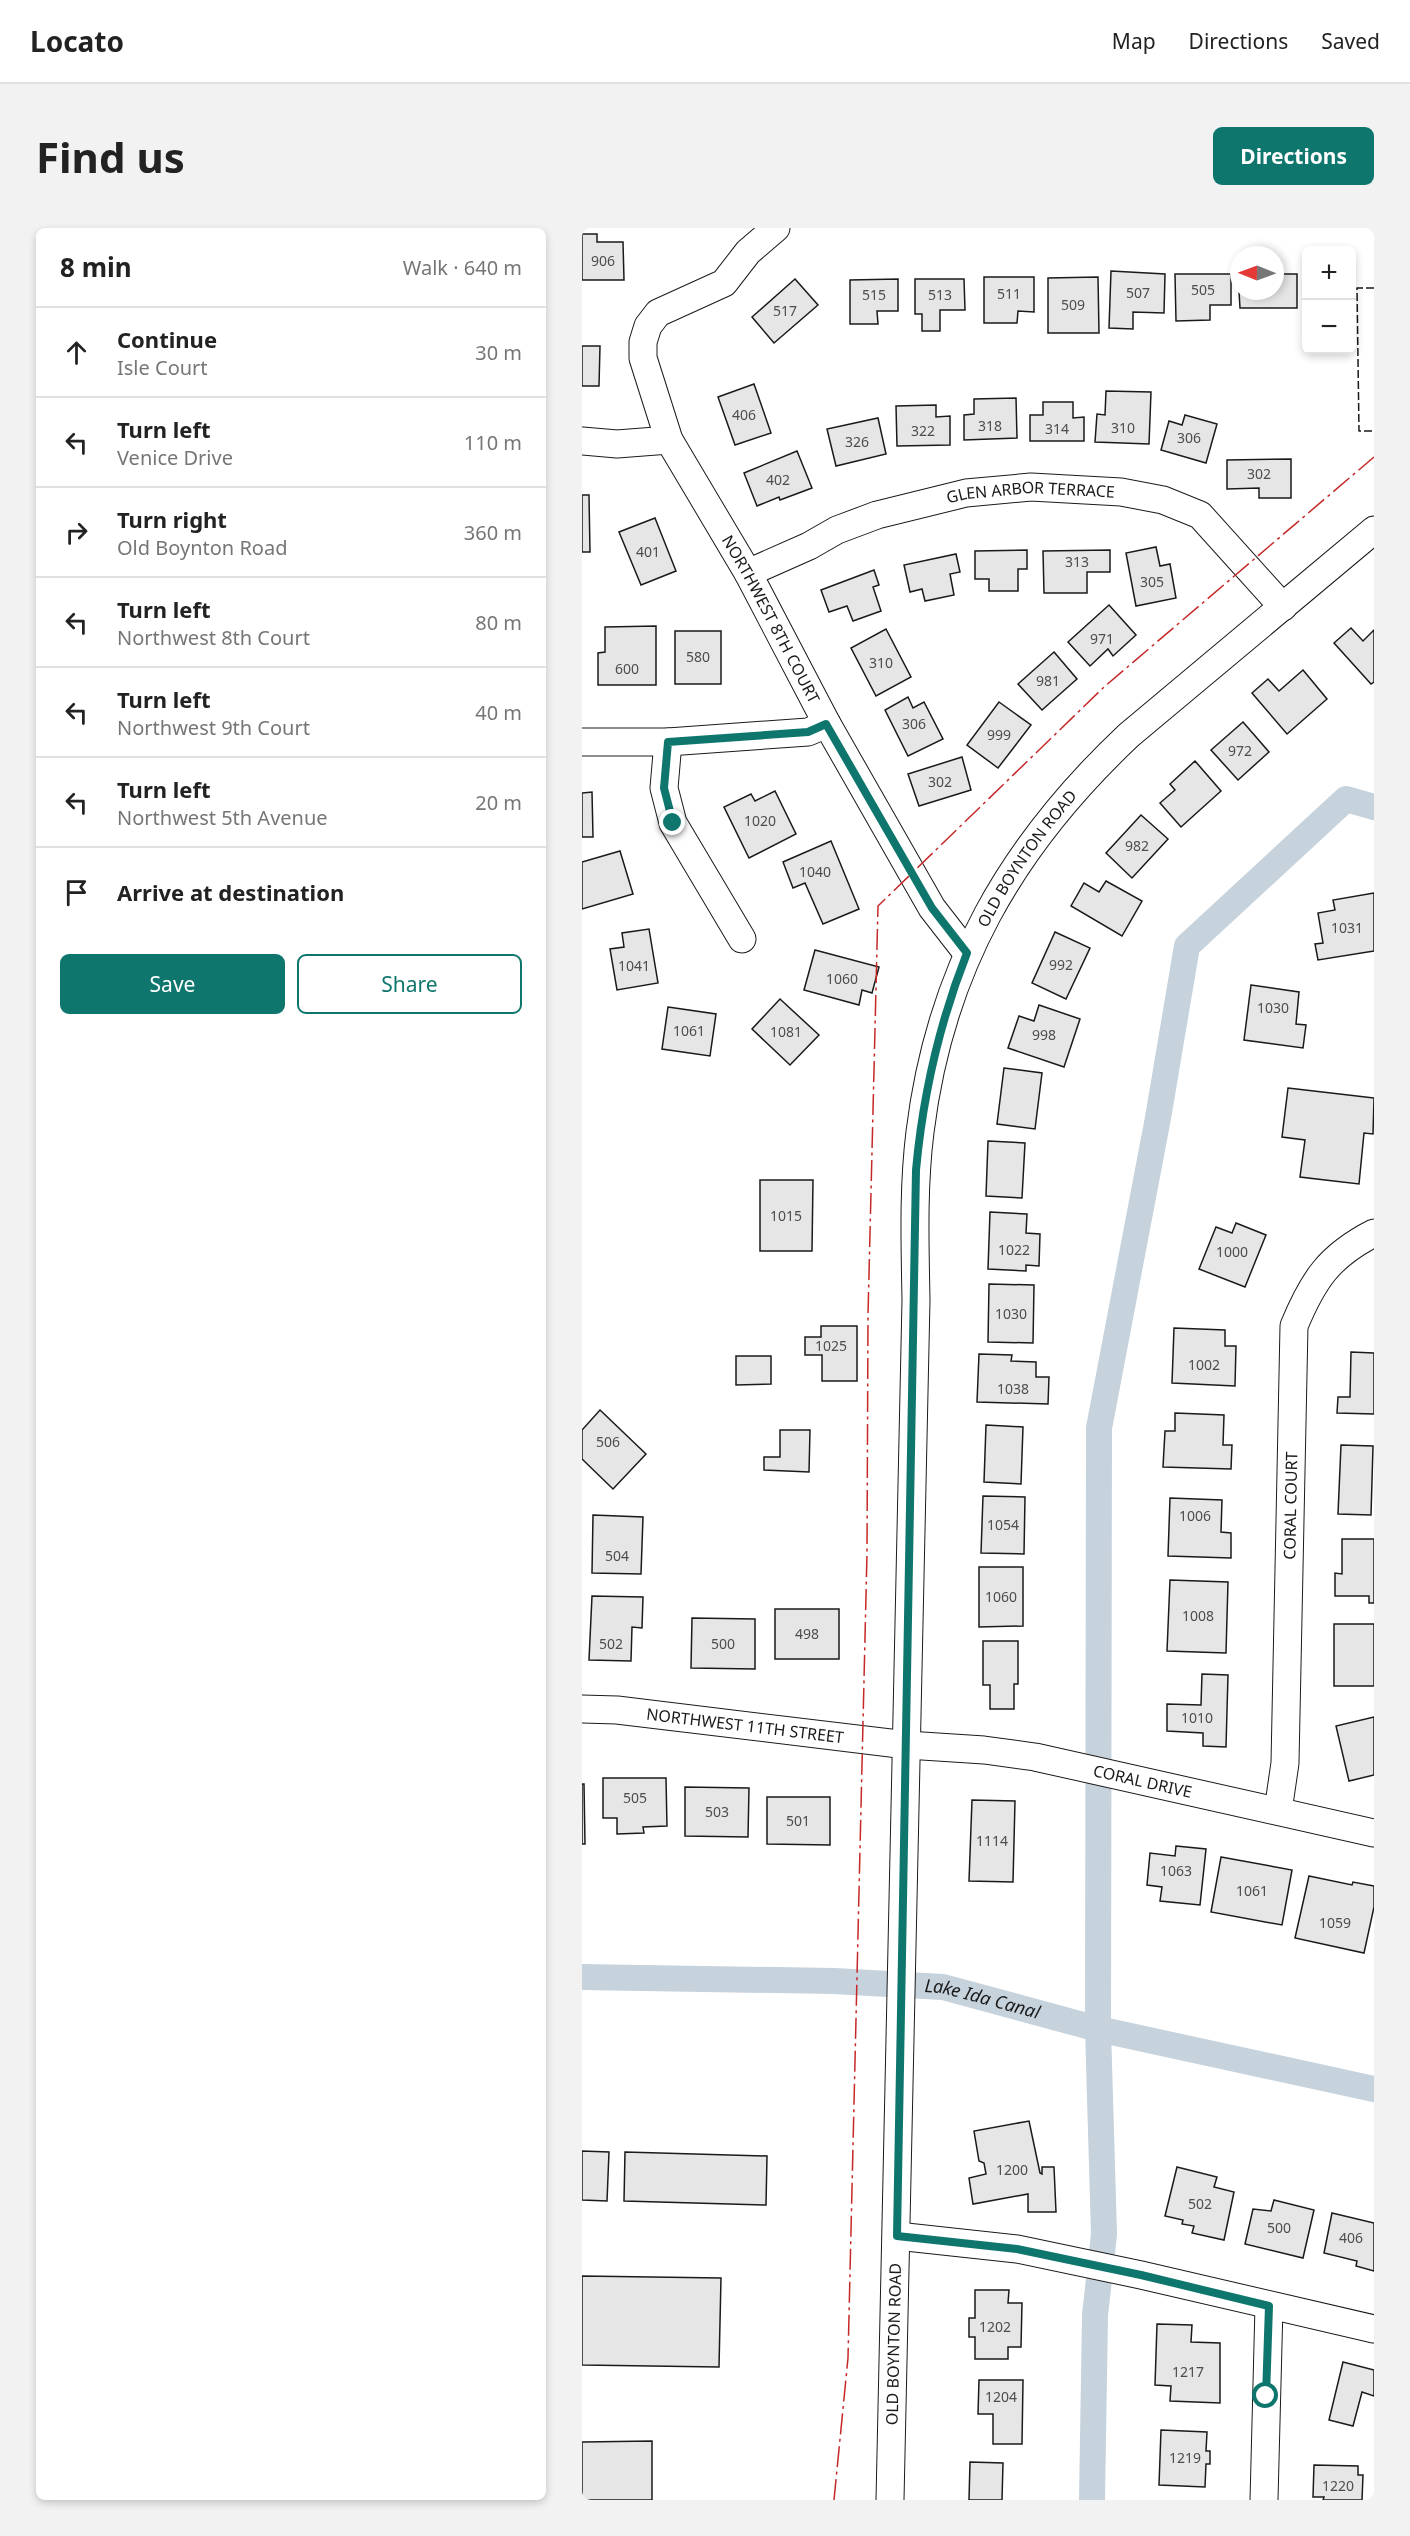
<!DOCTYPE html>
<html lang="en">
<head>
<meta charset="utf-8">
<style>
	body { margin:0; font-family:"Noto Sans",sans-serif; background:#f2f2f2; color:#222 }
	.controls { position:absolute; right:18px; top:18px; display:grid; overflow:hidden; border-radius:9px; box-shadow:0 3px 9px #0003 }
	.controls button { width:54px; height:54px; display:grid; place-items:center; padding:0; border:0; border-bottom:2px solid #e0e0e0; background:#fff; color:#222; font:30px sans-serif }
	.compass { position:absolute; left:648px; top:18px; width:54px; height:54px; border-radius:50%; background:#fff; box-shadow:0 3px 9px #0003; rotate:271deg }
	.stop { position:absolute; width:18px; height:18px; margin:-14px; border:4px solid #0f766e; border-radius:50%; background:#fff }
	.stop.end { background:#0f766e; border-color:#fff; box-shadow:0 2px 6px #0008 }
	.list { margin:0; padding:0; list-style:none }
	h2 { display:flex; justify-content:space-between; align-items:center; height:78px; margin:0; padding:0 24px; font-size:26px }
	h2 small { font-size:20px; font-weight:400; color:#767676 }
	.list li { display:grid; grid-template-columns:39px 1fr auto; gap:18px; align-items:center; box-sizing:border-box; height:90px; padding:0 24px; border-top:2px solid #e0e0e0 }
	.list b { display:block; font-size:22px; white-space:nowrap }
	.list p { margin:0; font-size:20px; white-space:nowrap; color:#767676 }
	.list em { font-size:20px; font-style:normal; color:#767676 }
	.actions { display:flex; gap:12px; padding:18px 24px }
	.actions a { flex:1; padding:14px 0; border:2px solid #0f766e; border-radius:9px; text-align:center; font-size:21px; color:#0f766e }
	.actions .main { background:#0f766e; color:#fff }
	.icon { flex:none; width:33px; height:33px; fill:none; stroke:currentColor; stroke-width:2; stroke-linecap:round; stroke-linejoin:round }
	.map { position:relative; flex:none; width:792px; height:2272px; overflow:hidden; border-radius:9px }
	header { display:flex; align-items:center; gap:36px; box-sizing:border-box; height:84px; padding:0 30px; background:#fff; border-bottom:2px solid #e0e0e0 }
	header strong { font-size:28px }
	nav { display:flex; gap:33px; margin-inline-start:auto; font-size:21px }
	.intro { display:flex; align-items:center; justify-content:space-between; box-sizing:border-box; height:144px; padding:0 36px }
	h1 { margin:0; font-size:42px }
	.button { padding:15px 27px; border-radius:9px; background:#0f766e; color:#fff; font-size:21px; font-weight:700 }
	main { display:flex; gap:36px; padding:0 36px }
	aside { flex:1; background:#fff; border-radius:9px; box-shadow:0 3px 9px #0003 }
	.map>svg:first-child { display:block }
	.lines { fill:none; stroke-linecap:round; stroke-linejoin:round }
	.canal { stroke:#c6d2dc; stroke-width:26 }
	.building { fill:#e6e6e6; stroke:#1a1a1a; stroke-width:1.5 }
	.minor-casing { stroke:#1a1a1a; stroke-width:29 }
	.minor { stroke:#fff; stroke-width:27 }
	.fence { stroke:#1a1a1a; stroke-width:1.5; stroke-dasharray:8 3; stroke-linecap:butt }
	.power { stroke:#c62828; stroke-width:1.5; stroke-dasharray:21 4.5 3 4.5; stroke-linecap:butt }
	.route { stroke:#0f766e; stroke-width:8 }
	.labels { text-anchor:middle; stroke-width:4.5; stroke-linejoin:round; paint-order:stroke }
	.number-label { font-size:14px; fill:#4d4d4d }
	.street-label { font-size:16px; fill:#1a1a1a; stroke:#fff }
	.water-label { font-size:18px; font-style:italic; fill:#1a1a1a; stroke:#fff }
</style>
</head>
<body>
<header>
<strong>Locato</strong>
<nav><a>Map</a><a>Directions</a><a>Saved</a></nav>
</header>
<div class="intro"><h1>Find us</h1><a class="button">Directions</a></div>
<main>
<aside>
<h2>8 min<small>Walk · 640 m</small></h2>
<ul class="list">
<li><svg class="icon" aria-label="ahead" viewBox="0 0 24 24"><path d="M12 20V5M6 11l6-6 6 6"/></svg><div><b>Continue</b><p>Isle Court</p></div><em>30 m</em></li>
<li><svg class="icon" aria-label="left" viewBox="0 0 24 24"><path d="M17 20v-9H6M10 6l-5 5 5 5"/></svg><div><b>Turn left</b><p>Venice Drive</p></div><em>110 m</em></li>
<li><svg class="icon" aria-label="right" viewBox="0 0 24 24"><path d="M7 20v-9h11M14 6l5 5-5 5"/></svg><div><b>Turn right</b><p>Old Boynton Road</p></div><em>360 m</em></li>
<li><svg class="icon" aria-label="left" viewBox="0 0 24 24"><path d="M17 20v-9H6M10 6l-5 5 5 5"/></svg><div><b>Turn left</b><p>Northwest 8th Court</p></div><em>80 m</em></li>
<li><svg class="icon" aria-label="left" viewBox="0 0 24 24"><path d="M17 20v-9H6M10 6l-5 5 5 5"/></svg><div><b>Turn left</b><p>Northwest 9th Court</p></div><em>40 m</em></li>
<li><svg class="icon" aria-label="left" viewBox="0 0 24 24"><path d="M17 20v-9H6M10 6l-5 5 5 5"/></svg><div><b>Turn left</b><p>Northwest 5th Avenue</p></div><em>20 m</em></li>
<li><svg class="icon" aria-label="arrive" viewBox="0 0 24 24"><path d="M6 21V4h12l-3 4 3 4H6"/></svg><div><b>Arrive at destination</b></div></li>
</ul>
<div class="actions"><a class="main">Save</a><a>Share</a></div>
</aside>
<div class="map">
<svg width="792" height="2272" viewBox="0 0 792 2272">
	<rect width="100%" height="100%" fill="#fff"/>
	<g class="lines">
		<g class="canal">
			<path id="s1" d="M 0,1749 L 252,1753 L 361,1759 L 516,1801 L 792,1861"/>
			<path d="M 510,2272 L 513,2087 L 522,2006 L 516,1801 L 517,1200 L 576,890 L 605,718 L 764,571 L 792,579"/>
		</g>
	</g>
	<g class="building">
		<path d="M 0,6 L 15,6 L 15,14 L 41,14 L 42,52 L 0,52 Z"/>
		<path d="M 529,43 L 583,46 L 582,85 L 551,84 L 551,101 L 527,100 Z"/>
		<path d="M 593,46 L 649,46 L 649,77 L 628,77 L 628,92 L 594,93 Z"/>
		<path d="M 693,46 L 715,46 L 715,80 L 658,80 L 657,63 L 693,63 Z"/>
		<path d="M 402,49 L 452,49 L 452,84 L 436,83 L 435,95 L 402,95 Z"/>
		<path d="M 516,49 L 517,105 L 466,105 L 466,50 Z"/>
		<path d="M 213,51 L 236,77 L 192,115 L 170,89 Z"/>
		<path d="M 316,51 L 316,83 L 295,83 L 296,96 L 268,96 L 268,52 Z"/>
		<path d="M 333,51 L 382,51 L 383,82 L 358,82 L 358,103 L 340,103 L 340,86 L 333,86 Z"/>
		<path d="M 0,118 L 18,118 L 17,158 L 0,158 Z"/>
		<path d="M 172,156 L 189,205 L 153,217 L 136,169 Z"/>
		<path d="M 524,163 L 569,164 L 567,216 L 513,214 L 515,186 L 523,187 Z"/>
		<path d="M 434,170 L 435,210 L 382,212 L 382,187 L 392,186 L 392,171 Z"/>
		<path d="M 461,174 L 491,174 L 491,190 L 502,189 L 502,213 L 448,213 L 448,187 L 461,187 Z"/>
		<path d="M 354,177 L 354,189 L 368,188 L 368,217 L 315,218 L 314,178 Z"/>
		<path d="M 603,187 L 635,196 L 624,235 L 579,222 L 587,193 L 600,197 Z"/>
		<path d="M 296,190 L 304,226 L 254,238 L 245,201 Z"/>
		<path d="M 215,223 L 230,260 L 198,272 L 197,269 L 175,278 L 162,245 Z"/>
		<path d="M 709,231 L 709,270 L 677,270 L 677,260 L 645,261 L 645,232 Z"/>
		<path d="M 0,267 L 7,267 L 8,324 L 0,324 Z"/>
		<path d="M 73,290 L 94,343 L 59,357 L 37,304 Z"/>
		<path d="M 574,319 L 578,338 L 588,336 L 594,370 L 554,378 L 544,325 Z"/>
		<path d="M 445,322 L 445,341 L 436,341 L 436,363 L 407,363 L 407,351 L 393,351 L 393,323 Z"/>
		<path d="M 528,322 L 528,344 L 505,344 L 505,365 L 462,365 L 461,323 Z"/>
		<path d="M 374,326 L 378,344 L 368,346 L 372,367 L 343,373 L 340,361 L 328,364 L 322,337 Z"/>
		<path d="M 292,342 L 297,357 L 291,359 L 299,383 L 271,393 L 265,378 L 247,384 L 239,362 Z"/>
		<path d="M 527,377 L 554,407 L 531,428 L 526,421 L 508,438 L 486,414 Z"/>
		<path d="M 74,398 L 74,457 L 16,457 L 16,425 L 23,424 L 23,399 Z"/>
		<path d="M 769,400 L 781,413 L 792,402 L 792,454 L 789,456 L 752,415 Z"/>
		<path d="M 304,401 L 329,449 L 294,468 L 269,420 Z"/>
		<rect x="93" y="403" width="46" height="53"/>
		<path d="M 472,424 L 495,451 L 460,482 L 436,456 Z"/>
		<path d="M 721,442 L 745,471 L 705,506 L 670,465 L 686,451 L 697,463 Z"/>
		<path d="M 326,469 L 331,480 L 342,474 L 361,511 L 326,528 L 303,482 Z"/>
		<path d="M 417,474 L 449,497 L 416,540 L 385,517 Z"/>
		<path d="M 661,494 L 687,524 L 656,552 L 629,522 Z"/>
		<path d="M 380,529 L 389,562 L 337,578 L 326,546 Z"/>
		<path d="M 613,533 L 639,563 L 599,599 L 578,575 L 593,562 L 588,556 Z"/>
		<path d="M 193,563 L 214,606 L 167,630 L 142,579 L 169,566 L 173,573 Z"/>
		<path d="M 10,564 L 11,609 L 0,609 L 0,565 Z"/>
		<path d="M 559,587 L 586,611 L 550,650 L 524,625 Z"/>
		<path d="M 249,613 L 277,681 L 241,696 L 223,655 L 211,660 L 201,634 Z"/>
		<path d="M 38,623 L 51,666 L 0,681 L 0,634 Z"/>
		<path d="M 524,653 L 560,673 L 540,708 L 489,678 L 502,655 L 517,664 Z"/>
		<path d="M 792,665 L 792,723 L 736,732 L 733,716 L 741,715 L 736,685 L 753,682 L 751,672 Z"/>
		<path d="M 67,701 L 76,755 L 35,762 L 28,721 L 42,719 L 40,705 Z"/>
		<path d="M 473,704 L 508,720 L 484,771 L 450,755 Z"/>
		<path d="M 233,722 L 297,739 L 290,765 L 280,762 L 277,777 L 222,762 Z"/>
		<path d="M 669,757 L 717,764 L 714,796 L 724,797 L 721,820 L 662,812 Z"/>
		<path d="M 198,771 L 237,807 L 208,837 L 170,801 Z"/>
		<path d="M 457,777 L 498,791 L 482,839 L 426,820 L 437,788 L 452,793 Z"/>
		<path d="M 86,779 L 134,786 L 128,828 L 80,821 Z"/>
		<path d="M 422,840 L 460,845 L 453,901 L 415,896 Z"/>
		<path d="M 706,860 L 792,870 L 791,906 L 782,905 L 777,956 L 718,949 L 723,912 L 700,909 Z"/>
		<path d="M 406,913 L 443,915 L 440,970 L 404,968 Z"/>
		<path d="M 178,952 L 231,952 L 230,1023 L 178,1023 Z"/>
		<path d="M 408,984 L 445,986 L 444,1005 L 458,1006 L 457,1038 L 444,1037 L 444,1043 L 406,1041 Z"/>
		<path d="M 654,995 L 684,1007 L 663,1059 L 617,1041 L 634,999 L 650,1005 Z"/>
		<path d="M 407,1056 L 452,1057 L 451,1115 L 406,1114 Z"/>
		<path d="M 239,1098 L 275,1098 L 275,1153 L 240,1153 L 240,1127 L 223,1127 L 223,1109 L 239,1109 Z"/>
		<path d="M 592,1100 L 643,1102 L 643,1118 L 654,1118 L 653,1158 L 590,1155 Z"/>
		<path d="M 769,1124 L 792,1125 L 792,1186 L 755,1185 L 756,1169 L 768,1169 Z"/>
		<path d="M 397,1126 L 430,1127 L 429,1133 L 454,1134 L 454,1149 L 467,1149 L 466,1176 L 395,1174 Z"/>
		<path d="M 154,1128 L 189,1128 L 189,1156 L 154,1157 Z"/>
		<path d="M 18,1182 L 64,1226 L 31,1261 L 0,1231 L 0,1202 Z"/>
		<path d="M 593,1185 L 642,1187 L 641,1217 L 650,1217 L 649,1241 L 581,1239 L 583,1203 L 593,1203 Z"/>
		<path d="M 404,1197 L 441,1199 L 439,1256 L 402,1254 Z"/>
		<path d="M 198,1202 L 228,1202 L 227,1244 L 182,1242 L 182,1229 L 198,1229 Z"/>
		<path d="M 759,1217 L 791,1218 L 789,1287 L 756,1286 Z"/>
		<path d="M 401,1268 L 443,1269 L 442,1326 L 399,1325 Z"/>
		<path d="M 588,1270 L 640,1272 L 639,1304 L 649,1305 L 649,1330 L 586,1328 Z"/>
		<path d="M 11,1287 L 61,1289 L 59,1346 L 10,1345 Z"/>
		<path d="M 760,1311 L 792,1311 L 792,1375 L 787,1375 L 787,1368 L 753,1368 L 753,1345 L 760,1346 Z"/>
		<path d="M 397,1339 L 441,1339 L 441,1398 L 397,1399 Z"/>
		<path d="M 588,1352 L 646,1354 L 644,1425 L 585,1423 Z"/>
		<path d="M 10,1368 L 61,1369 L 60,1400 L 50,1399 L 49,1433 L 7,1432 Z"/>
		<rect x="193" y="1381" width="64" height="50"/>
		<path d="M 110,1390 L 173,1391 L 173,1441 L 109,1440 Z"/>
		<rect x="752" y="1396" width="40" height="62"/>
		<path d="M 401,1413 L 436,1413 L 436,1456 L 432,1456 L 432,1481 L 408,1481 L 408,1457 L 401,1457 Z"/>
		<path d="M 620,1446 L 646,1447 L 644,1519 L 621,1518 L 621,1505 L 585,1503 L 585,1476 L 619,1477 Z"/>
		<path d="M 792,1489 L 792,1547 L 767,1553 L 754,1498 Z"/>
		<path d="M 21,1550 L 84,1550 L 85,1598 L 61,1599 L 62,1605 L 35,1606 L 35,1590 L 21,1590 Z"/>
		<path d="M 0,1556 L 2,1556 L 3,1616 L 0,1616 Z"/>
		<path d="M 103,1559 L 167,1560 L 166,1609 L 103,1608 Z"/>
		<path d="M 185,1569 L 248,1569 L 248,1617 L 185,1616 Z"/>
		<path d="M 390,1572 L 433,1573 L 431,1654 L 387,1653 Z"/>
		<path d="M 594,1618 L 624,1621 L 618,1677 L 578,1673 L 580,1659 L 565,1657 L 568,1625 L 593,1628 Z"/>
		<path d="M 639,1629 L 710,1642 L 700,1697 L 629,1684 Z"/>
		<path d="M 727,1648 L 770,1657 L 771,1654 L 792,1658 L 792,1679 L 782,1725 L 713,1710 Z"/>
		<path d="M 447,1893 L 458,1945 L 460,1946 L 460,1939 L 472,1939 L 474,1984 L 446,1984 L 446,1966 L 391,1976 L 387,1950 L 404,1946 L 402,1935 L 397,1933 L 392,1903 Z"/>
		<path d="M 0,1923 L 27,1924 L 25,1973 L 0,1972 Z"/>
		<path d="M 43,1924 L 185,1928 L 184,1977 L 42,1973 Z"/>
		<path d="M 595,1939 L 635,1949 L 632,1959 L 652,1964 L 642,2012 L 610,2005 L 612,1998 L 600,1996 L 601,1992 L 583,1988 Z"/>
		<path d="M 692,1972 L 732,1982 L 721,2030 L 663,2016 L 671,1981 L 689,1983 Z"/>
		<path d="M 750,1985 L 792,1995 L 792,2043 L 774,2038 L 775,2033 L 742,2025 Z"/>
		<path d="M 0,2048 L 139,2050 L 137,2139 L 0,2137 Z"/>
		<path d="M 393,2062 L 427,2062 L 426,2075 L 440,2075 L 439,2119 L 426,2119 L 426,2131 L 393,2131 L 393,2109 L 387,2109 L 387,2090 L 393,2090 Z"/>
		<path d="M 575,2096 L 610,2097 L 609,2114 L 638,2115 L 638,2175 L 588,2173 L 589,2158 L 573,2157 Z"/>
		<path d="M 761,2134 L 792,2142 L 792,2168 L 780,2164 L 771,2198 L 747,2192 Z"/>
		<path d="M 397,2152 L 441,2152 L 440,2216 L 411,2216 L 411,2186 L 396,2186 Z"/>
		<path d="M 579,2202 L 625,2204 L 624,2223 L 628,2223 L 628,2236 L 624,2236 L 623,2259 L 577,2257 Z"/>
		<path d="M 70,2213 L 70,2272 L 0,2272 L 0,2214 Z"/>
		<path d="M 388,2234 L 421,2235 L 420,2272 L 387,2272 Z"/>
		<path d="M 732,2237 L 776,2238 L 776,2247 L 781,2247 L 780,2272 L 741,2272 L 742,2269 L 731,2269 Z"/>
	</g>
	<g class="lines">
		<g class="minor-casing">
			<g id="minor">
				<path id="s2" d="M 194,0 L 166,24 L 142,55 L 76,85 L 66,98 L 61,114 L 61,130 L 87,212 L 166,345 L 245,496 L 350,680 L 385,725"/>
				<path d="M 0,213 L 35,216 L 87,212"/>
				<path id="s3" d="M 166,345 L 227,318 L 255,302 L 295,287 L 384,265 L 449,259 L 539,264 L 581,272 L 618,287 L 701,379"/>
				<path d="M 0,514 L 86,514 L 226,504 L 245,496"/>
				<path d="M 86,514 L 82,560 L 91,595 L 160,711"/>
				<path id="s4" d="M 0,1481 L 35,1482 L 325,1517 L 402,1522 L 453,1529 L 792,1605"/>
				<path id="s5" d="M 696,1583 L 703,1535 L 712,1098 C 731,1052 747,1028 792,1005"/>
				<path d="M 315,2008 L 435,2021 L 559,2047 L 792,2101"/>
				<path id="s6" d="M 308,2272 L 334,1072 C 333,1016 331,960 338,904 C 358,741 429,618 547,507 L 792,302"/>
				<path d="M 682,2272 L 687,2078"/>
			</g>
		</g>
		<use href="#minor" class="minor"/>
		<path class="fence" d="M 792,60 L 775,60 L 777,203 L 792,203"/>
		<path class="power" d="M 252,2272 L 266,2130 L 285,1325 L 286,1087 L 296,678 L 522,459 L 792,229"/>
	</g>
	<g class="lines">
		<path class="route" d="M 91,595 L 82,560 L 86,514 L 226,504 L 244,496 L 350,680 L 385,725 C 357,796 341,866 334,942 L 315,2008 L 435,2021 L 559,2047 L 687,2078 L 684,2168"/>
	</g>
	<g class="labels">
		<g class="number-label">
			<text x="21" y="38">906</text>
			<text x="621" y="67">505</text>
			<text x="556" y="70">507</text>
			<text x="427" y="71">511</text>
			<text x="292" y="72">515</text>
			<text x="358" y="72">513</text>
			<text x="491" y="82">509</text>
			<text x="203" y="88">517</text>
			<text x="162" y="192">406</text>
			<text x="408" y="203">318</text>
			<text x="541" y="205">310</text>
			<text x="475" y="206">314</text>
			<text x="341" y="208">322</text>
			<text x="607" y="215">306</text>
			<text x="275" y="219">326</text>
			<text x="677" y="251">302</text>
			<text x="196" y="257">402</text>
			<text x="66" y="329">401</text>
			<text x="495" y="339">313</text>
			<text x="570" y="359">305</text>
			<text x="520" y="416">971</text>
			<text x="116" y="434">580</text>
			<text x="299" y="440">310</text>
			<text x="45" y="446">600</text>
			<text x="466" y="458">981</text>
			<text x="332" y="501">306</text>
			<text x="417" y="512">999</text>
			<text x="658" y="528">972</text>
			<text x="358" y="559">302</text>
			<text x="178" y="598">1020</text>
			<text x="555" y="623">982</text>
			<text x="233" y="649">1040</text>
			<text x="765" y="705">1031</text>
			<text x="479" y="742">992</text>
			<text x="52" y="743">1041</text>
			<text x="260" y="756">1060</text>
			<text x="691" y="785">1030</text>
			<text x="107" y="808">1061</text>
			<text x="204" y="809">1081</text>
			<text x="462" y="812">998</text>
			<text x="204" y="993">1015</text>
			<text x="432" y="1027">1022</text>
			<text x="650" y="1029">1000</text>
			<text x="429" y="1091">1030</text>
			<text x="249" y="1123">1025</text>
			<text x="622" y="1142">1002</text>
			<text x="431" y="1166">1038</text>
			<text x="26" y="1219">506</text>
			<text x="613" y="1293">1006</text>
			<text x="421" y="1302">1054</text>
			<text x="35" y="1333">504</text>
			<text x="419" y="1374">1060</text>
			<text x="616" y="1393">1008</text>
			<text x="225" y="1411">498</text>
			<text x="29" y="1421">502</text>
			<text x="141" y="1421">500</text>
			<text x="615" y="1495">1010</text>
			<text x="53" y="1575">505</text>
			<text x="135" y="1589">503</text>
			<text x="216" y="1598">501</text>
			<text x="410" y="1618">1114</text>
			<text x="594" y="1648">1063</text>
			<text x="670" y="1668">1061</text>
			<text x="753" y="1700">1059</text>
			<text x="430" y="1947">1200</text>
			<text x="618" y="1981">502</text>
			<text x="697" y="2005">500</text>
			<text x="769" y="2015">406</text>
			<text x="413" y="2104">1202</text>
			<text x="606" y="2149">1217</text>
			<text x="419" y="2174">1204</text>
			<text x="603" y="2235">1219</text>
			<text x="756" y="2263">1220</text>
		</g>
		<g class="street-label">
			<text dy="6" stroke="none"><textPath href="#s3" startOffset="298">GLEN ARBOR TERRACE</textPath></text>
			<text dy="6" stroke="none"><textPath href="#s2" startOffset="490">NORTHWEST 8TH COURT</textPath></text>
			<text dy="6" stroke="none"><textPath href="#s6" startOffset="1666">OLD BOYNTON ROAD</textPath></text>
			<text dy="6" stroke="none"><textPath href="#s5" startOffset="306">CORAL COURT</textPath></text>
			<text dy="6" stroke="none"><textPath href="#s4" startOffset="164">NORTHWEST 11TH STREET</textPath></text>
			<text dy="6" stroke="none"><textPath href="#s4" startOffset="566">CORAL DRIVE</textPath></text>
			<text dy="6" stroke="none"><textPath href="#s6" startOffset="156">OLD BOYNTON ROAD</textPath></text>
		</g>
		<g class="water-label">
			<text dy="6" stroke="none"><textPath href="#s1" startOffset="402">Lake Ida Canal</textPath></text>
		</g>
	</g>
</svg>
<div class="controls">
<button>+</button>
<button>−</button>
</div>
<svg class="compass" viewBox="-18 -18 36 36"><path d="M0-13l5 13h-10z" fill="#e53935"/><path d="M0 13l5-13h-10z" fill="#767676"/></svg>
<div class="stop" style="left:684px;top:2168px"></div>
<div class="stop end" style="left:91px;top:595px"></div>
</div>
</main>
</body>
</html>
